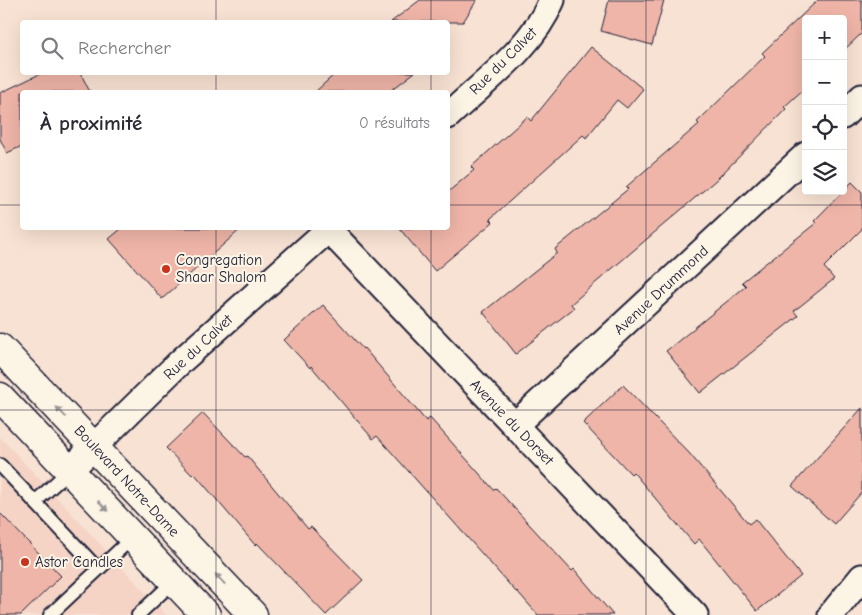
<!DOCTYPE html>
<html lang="fr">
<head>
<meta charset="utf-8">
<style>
	body { margin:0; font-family:"Comic Neue",sans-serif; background:#f2f2f3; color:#2b2b33 }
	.controls { position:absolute; right:15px; top:15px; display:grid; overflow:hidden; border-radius:5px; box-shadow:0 5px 20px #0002 }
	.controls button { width:45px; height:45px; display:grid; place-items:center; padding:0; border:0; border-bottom:1px solid #e1e1e2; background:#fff; color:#2b2b33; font:25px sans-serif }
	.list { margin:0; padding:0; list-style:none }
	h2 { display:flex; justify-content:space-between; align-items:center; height:65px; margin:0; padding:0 20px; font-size:21px }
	h2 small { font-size:16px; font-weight:400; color:#7c7c81 }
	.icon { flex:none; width:28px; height:28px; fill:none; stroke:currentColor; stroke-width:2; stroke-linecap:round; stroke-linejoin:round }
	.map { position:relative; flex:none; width:862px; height:615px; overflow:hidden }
	.search { position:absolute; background:#fff; box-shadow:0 5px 20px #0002; left:20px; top:20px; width:430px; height:55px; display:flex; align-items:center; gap:12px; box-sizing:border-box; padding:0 18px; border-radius:5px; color:#7c7c81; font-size:19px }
	.panel { position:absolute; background:#fff; box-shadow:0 5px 20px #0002; left:20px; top:90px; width:430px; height:140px; border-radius:5px }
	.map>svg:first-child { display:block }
	.built { fill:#f5d4c6 }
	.building { fill:#efb5a8; stroke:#22223b }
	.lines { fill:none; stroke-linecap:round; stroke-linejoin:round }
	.service-casing { stroke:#22223b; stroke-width:16 }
	.minor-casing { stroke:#22223b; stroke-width:29 }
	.tertiary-casing { stroke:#22223b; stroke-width:31 }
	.service { stroke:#fcf5e5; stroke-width:12 }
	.minor { stroke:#fcf5e5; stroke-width:25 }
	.tertiary { stroke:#fcf5e5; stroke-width:28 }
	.oneway { fill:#9a9698 }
	.grid { fill:none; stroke:#22223b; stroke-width:1; stroke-opacity:0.55 }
	.poi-dot { fill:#c8321e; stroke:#fcf5e5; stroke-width:2 }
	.labels { text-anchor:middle; stroke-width:4; stroke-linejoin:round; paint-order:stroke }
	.street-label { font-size:15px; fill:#22223b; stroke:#fcf5e5 }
	.poi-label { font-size:15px; fill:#22223b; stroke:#fcf5e5; text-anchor:start }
</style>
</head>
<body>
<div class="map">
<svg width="862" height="615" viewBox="0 0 862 615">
	<rect width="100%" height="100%" fill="#f8e2d3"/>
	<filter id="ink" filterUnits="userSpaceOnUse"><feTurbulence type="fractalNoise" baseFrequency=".02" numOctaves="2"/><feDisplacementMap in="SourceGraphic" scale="10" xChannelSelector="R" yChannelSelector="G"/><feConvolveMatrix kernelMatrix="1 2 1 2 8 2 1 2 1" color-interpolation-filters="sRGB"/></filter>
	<g filter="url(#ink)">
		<path class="built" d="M 0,437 L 60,501 L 166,615 L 0,615 Z"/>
		<g class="building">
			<path d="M 420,0 L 477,0 L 463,22 L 391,22 Z"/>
			<path d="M 609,0 L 664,0 L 652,45 L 601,31 Z"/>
			<path d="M 818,0 L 862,0 L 862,33 L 843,51 L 843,19 L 806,19 L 806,87 L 784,107 L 786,109 L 717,179 L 571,304 L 574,308 L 516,354 L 483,312 L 557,253 L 555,249 L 628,189 L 626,187 L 699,124 L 697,122 L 765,56 L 762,53 Z"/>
			<path d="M 591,47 L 643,89 L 627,108 L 617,100 L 586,138 L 583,135 L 490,219 L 493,222 L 435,271 L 399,228 L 448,228 L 448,192 L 474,170 L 471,167 L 527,117 L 531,121 Z"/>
			<path d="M 44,72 L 80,72 L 90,92 L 22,92 L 22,146 L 7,153 L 0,139 L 0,93 Z"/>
			<path d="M 337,72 L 415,72 L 389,92 L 315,92 Z"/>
			<path d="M 852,182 L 862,192 L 862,229 L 824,267 L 834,279 L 794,311 L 798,316 L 700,393 L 666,351 L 746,286 L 742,282 L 816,223 L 814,221 Z"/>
			<path d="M 122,228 L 242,228 L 162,299 L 109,239 Z"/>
			<path d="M 323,305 L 363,349 L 364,348 L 426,421 L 430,418 L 494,490 L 496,488 L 572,571 L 574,569 L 613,615 L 538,615 L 517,591 L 516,592 L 377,436 L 373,439 L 311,366 L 310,368 L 284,340 Z"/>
			<path d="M 623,385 L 689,453 L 749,524 L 755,519 L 801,576 L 757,611 L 699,539 L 694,544 L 633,472 L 631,474 L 583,423 Z"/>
			<path d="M 862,408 L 862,492 L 834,524 L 792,486 Z"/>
			<path d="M 203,413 L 245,457 L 247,456 L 308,529 L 311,527 L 363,580 L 326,615 L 257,543 L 255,545 L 194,473 L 192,475 L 166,448 Z"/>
			<path d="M 0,513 L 61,576 L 21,615 L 0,615 Z"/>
		</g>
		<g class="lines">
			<g class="service-casing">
				<g id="service">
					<path d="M 0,465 L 98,569"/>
					<path d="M 35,502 L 70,470"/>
					<path d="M 50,615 L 133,537"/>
					<path d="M 138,615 L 174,581"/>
				</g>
			</g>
			<g class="minor-casing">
				<g id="minor">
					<path d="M 448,116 C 484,82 533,47 552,0"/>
					<path d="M 843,116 L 862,97"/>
					<path d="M 328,229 L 695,615"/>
					<path d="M 515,425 L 806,155"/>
					<path d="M 70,470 L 181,361 L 330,228"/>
					<path d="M 831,615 L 862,577"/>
				</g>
			</g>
			<g class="tertiary-casing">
				<g id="tertiary">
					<path d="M 0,348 L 253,615"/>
					<path d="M 0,397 L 206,615"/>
				</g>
			</g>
			<use href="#service" class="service"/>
			<use href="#minor" class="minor"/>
			<use href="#tertiary" class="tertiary"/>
		</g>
		<defs><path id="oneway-solid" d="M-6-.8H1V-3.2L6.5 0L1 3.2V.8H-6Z" transform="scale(1.25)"/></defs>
		<g class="oneway">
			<use href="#oneway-solid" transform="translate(61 412) rotate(-134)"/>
			<use href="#oneway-solid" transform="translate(103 506) rotate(47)"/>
			<use href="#oneway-solid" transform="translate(220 579) rotate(-133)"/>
		</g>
	</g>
	<path class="grid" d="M 216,0 L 216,22M 431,0 L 431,22M 646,0 L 646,615M 216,72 L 216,92M 431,72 L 431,92M 0,205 L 22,205M 448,205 L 862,205M 216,228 L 216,615M 431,228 L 431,615M 0,410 L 862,410"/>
	<g class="poi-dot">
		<circle cx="166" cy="269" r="5"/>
		<circle cx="25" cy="562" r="5"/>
	</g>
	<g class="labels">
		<g class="street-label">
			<text transform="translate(503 61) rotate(-45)" y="5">Rue du Calvet</text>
			<text transform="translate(661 290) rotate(-43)" y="5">Avenue Drummond</text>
			<text transform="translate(198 347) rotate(-43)" y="5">Rue du Calvet</text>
			<text transform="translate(512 422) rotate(46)" y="5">Avenue du Dorset</text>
			<text transform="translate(127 481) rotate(47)" y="5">Boulevard Notre-Dame</text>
		</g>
		<g class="poi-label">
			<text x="176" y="265">Congregation<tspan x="176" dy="17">Shaar Shalom</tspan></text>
			<text x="35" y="567">Astor Candles</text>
		</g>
	</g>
</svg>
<div class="controls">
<button>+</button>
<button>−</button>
<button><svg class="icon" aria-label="locate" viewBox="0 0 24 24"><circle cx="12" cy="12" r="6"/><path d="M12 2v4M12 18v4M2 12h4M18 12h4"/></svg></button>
<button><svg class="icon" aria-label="layers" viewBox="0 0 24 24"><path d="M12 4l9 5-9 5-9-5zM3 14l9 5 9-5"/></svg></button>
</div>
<div class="search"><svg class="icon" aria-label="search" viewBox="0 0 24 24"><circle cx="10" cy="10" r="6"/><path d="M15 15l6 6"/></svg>Rechercher</div>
<section class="panel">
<h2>À proximité<small>0 résultats</small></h2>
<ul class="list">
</ul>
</section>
</div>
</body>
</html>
